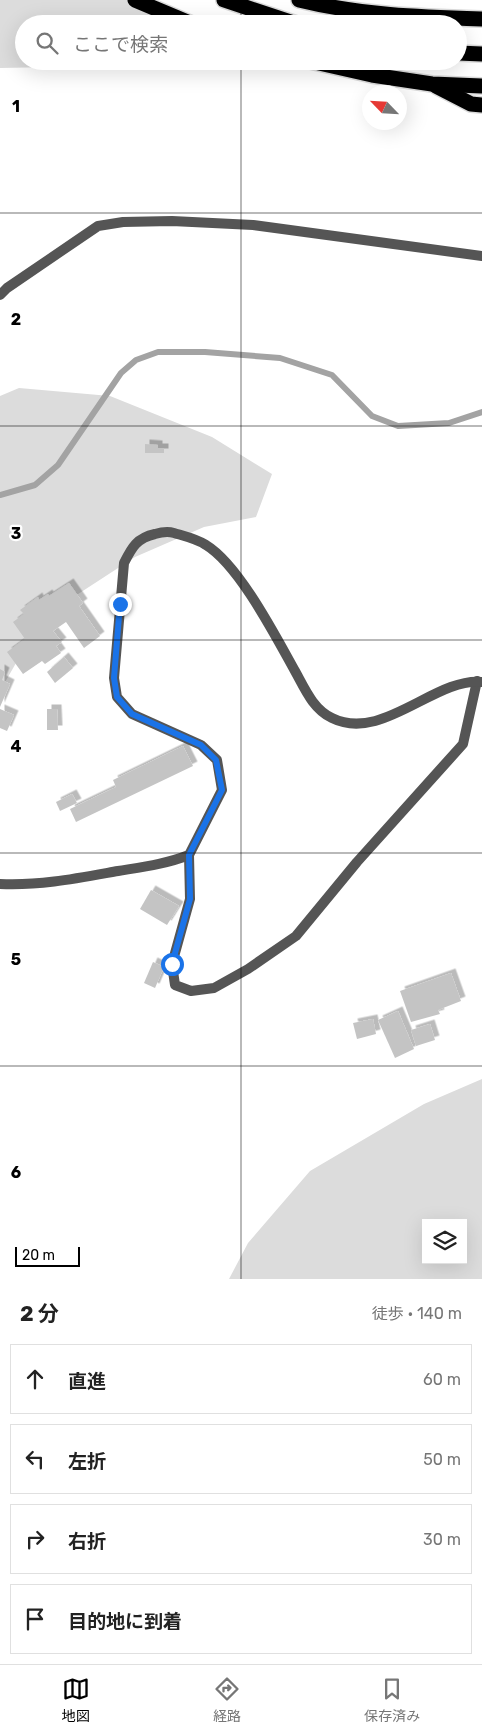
<!DOCTYPE html>
<html lang="ja">
<head>
<meta charset="utf-8">
<style>
	body { margin:0; font-family:Rubik,"Noto Sans JP",sans-serif; background:#f6f6f6; color:#222 }
	.controls { position:absolute; right:15px; bottom:15px; display:grid; overflow:hidden; border-radius:0px; box-shadow:0 5px 20px #0002 }
	.controls button { width:45px; height:45px; display:grid; place-items:center; padding:0; border:0; border-bottom:1px solid #e0e0e0; background:#fff; color:#222; font:25px sans-serif }
	.compass { position:absolute; left:362px; top:85px; width:45px; height:45px; border-radius:50%; background:#fff; box-shadow:0 5px 20px #0002; rotate:295deg }
	.scale { position:absolute; left:15px; bottom:12px; width:65px; box-sizing:border-box; padding-left:5px; border:2px solid #000; border-top:0; font-size:14px; line-height:18px; white-space:nowrap; color:#000; -webkit-text-stroke:4px #fff; paint-order:stroke }
	.stop { position:absolute; width:15px; height:15px; margin:-11px; border:4px solid #1a73e8; border-radius:50%; background:#fff }
	.stop.end { background:#1a73e8; border-color:#fff; box-shadow:0 1px 5px #0008 }
	.list { margin:0; padding:0; list-style:none }
	h2 { display:flex; justify-content:space-between; align-items:center; height:65px; margin:0; padding:0 20px; font-size:21px }
	h2 small { font-size:16px; font-weight:400; color:#767676 }
	.list li { display:grid; grid-template-columns:32px 1fr auto; gap:15px; align-items:center; box-sizing:border-box; height:70px; margin:0 10px 10px; padding:0 10px; border:1px solid #e0e0e0; border-radius:0px }
	.list b { display:block; font-size:19px; white-space:nowrap }
	.list em { font-size:16px; font-style:normal; color:#767676 }
	.icon { flex:none; width:28px; height:28px; fill:none; stroke:currentColor; stroke-width:2; stroke-linecap:round; stroke-linejoin:round }
	.map { position:relative; flex:none; width:482px; height:1279px; overflow:hidden }
	.search { position:absolute; background:#fff; box-shadow:0 5px 20px #0002; left:15px; right:15px; top:15px; height:55px; display:flex; align-items:center; gap:12px; box-sizing:border-box; padding:0 18px; border-radius:28px; color:#767676; font-size:19px }
	.sheet { height:385px; background:#fff }
	nav { display:flex; justify-content:space-around; align-items:center; box-sizing:border-box; height:70px; border-top:1px solid #e0e0e0; background:#fff; font-size:14px; color:#767676 }
	nav a { display:grid; justify-items:center; gap:2px }
	nav .on { color:#000 }
	.map>svg:first-child { display:block }
	.green { fill:#dcdcdc; fill-rule:evenodd }
	.lines { fill:none; stroke-linecap:round; stroke-linejoin:round }
	.stream { stroke:#a3a3a3; stroke-width:6 }
	.building { fill:#c4c4c4; filter:url(#shadow) }
	.highway-casing { stroke:#dbdbdb; stroke-width:18 }
	.street { stroke:#555; stroke-width:10 }
	.highway { stroke:#000; stroke-width:15 }
	.route { stroke:#1a73e8; stroke-width:6 }
	.grid { fill:none; stroke:#000; stroke-width:1; stroke-opacity:0.55 }
	.grid-label { font-size:16px; text-anchor:middle; font-weight:bold; fill:#000; stroke:#fff; stroke-width:4.5; stroke-linejoin:round; paint-order:stroke }
</style>
</head>
<body>
<div class="map">
<svg width="482" height="1279" viewBox="0 0 482 1279">
	<defs>
		<filter id="shadow"><feDropShadow dx="4.5" dy="-4.5" stdDeviation="0" flood-color="#0004"/></filter>
	</defs>
	<rect width="100%" height="100%" fill="#fff"/>
	<g class="green">
		<path d="M 0,0 L 136,0 L 188,24 L 24,24 L 24,61 L 168,61 L 165,65 L 0,68 Z"/>
		<path d="M 19,388 L 110,396 L 212,437 L 272,474 L 256,517 L 204,527 L 135,557 L 72,598 L 24,649 L 0,691 L 0,396 Z"/>
		<path d="M 482,1079 L 482,1279 L 229,1279 L 248,1243 L 310,1171 L 424,1104 ZM 426,1223 L 463,1223 L 463,1260 L 426,1260 Z"/>
	</g>
	<g class="lines">
		<path class="stream" d="M 0,495 L 35,485 L 58,465 L 121,373 L 136,360 L 158,352 L 205,352 L 280,358 L 332,375 L 372,416 L 398,426 L 449,423 L 482,412"/>
	</g>
	<g class="building">
		<path d="M 145,444 L 158,445 L 158,448 L 164,448 L 164,453 L 145,453 Z"/>
		<path d="M 69,583 L 83,603 L 79,606 L 100,636 L 84,648 L 66,622 L 53,631 L 62,642 L 56,646 L 61,653 L 45,664 L 42,661 L 23,674 L 7,652 L 25,639 L 13,622 L 24,614 L 20,610 L 38,597 L 39,600 L 48,594 L 49,596 Z"/>
		<path d="M 64,657 L 73,668 L 55,683 L 47,672 Z"/>
		<path d="M 0,669 L 5,672 L 2,680 L 10,684 L 0,707 Z"/>
		<path d="M 0,709 L 14,715 L 7,731 L 0,728 Z"/>
		<path d="M 47,709 L 57,709 L 58,730 L 47,730 Z"/>
		<path d="M 183,746 L 193,766 L 76,822 L 70,809 L 116,787 L 113,780 Z"/>
		<path d="M 72,794 L 77,803 L 60,811 L 56,802 Z"/>
		<path d="M 151,890 L 179,906 L 167,925 L 140,909 Z"/>
		<path d="M 153,962 L 164,967 L 155,988 L 144,983 Z"/>
		<path d="M 451,973 L 461,1001 L 438,1010 L 440,1014 L 411,1022 L 400,991 Z"/>
		<path d="M 398,1011 L 414,1049 L 395,1058 L 378,1020 Z"/>
		<path d="M 373,1019 L 376,1034 L 357,1039 L 353,1023 Z"/>
		<path d="M 430,1024 L 435,1040 L 416,1046 L 411,1030 Z"/>
	</g>
	<g class="lines">
		<g class="highway-casing">
			<g id="highway">
				<path d="M 135,0 L 192,24"/>
				<path d="M 224,0 L 297,24"/>
				<path d="M 299,0 C 359,15 421,17 482,19"/>
				<path d="M 458,53 L 482,54"/>
				<path d="M 310,61 L 372,75 L 432,84 L 482,86"/>
				<path d="M 436,86 L 471,104 L 482,105"/>
			</g>
		</g>
		<g class="street">
			<path d="M 0,295 L 7,288 L 98,226 L 123,222 L 172,221 L 253,225 L 482,256"/>
			<path d="M 189,855 L 190,899 L 172,964 L 175,985 L 191,991 L 214,988 L 248,969 L 296,936 L 357,862 L 463,744 L 477,681"/>
			<path d="M 0,884 C 40,886 79,878 118,871 C 142,867 166,864 189,855 L 222,790 L 217,760 L 201,745 L 132,714 L 117,697 L 114,678 L 124,563 C 132,547 137,538 155,534 C 162,532 167,531 174,533 C 184,536 197,539 206,545 C 239,565 276,637 295,671 C 305,689 313,709 332,718 C 382,743 435,677 482,682"/>
		</g>
		<use href="#highway" class="highway"/>
	</g>
	<g class="lines">
		<path class="route" d="M 120,604 L 114,678 L 117,697 L 132,714 L 201,745 L 216,760 L 222,790 L 189,855 L 190,899 L 172,964"/>
	</g>
	<path class="grid" d="M 241,0 L 241,24M 241,61 L 241,1279M 0,213 L 482,213M 0,426 L 482,426M 0,640 L 482,640M 0,853 L 482,853M 0,1066 L 482,1066"/>
	<g class="grid-label">
		<text x="16" y="112">1</text>
		<text x="16" y="325">2</text>
		<text x="16" y="539">3</text>
		<text x="16" y="752">4</text>
		<text x="16" y="965">5</text>
		<text x="16" y="1178">6</text>
	</g>
</svg>
<div class="controls">
<button><svg class="icon" aria-label="layers" viewBox="0 0 24 24"><path d="M12 4l9 5-9 5-9-5zM3 14l9 5 9-5"/></svg></button>
</div>
<svg class="compass" viewBox="-18 -18 36 36"><path d="M0-13l5 13h-10z" fill="#e53935"/><path d="M0 13l5-13h-10z" fill="#767676"/></svg>
<div class="scale">20 m</div>
<div class="stop" style="left:172px;top:964px"></div>
<div class="stop end" style="left:120px;top:604px"></div>
<div class="search"><svg class="icon" aria-label="search" viewBox="0 0 24 24"><circle cx="10" cy="10" r="6"/><path d="M15 15l6 6"/></svg>ここで検索</div>
</div>
<section class="sheet">
<h2>2 分<small>徒歩 · 140 m</small></h2>
<ul class="list">
<li><svg class="icon" aria-label="ahead" viewBox="0 0 24 24"><path d="M12 20V5M6 11l6-6 6 6"/></svg><div><b>直進</b></div><em>60 m</em></li>
<li><svg class="icon" aria-label="left" viewBox="0 0 24 24"><path d="M17 20v-9H6M10 6l-5 5 5 5"/></svg><div><b>左折</b></div><em>50 m</em></li>
<li><svg class="icon" aria-label="right" viewBox="0 0 24 24"><path d="M7 20v-9h11M14 6l5 5-5 5"/></svg><div><b>右折</b></div><em>30 m</em></li>
<li><svg class="icon" aria-label="arrive" viewBox="0 0 24 24"><path d="M6 21V4h12l-3 4 3 4H6"/></svg><div><b>目的地に到着</b></div></li>
</ul>
</section>
<nav>
<a class="on"><svg class="icon" aria-label="map" viewBox="0 0 24 24"><path d="M3 6l6-2 6 2 6-2v14l-6 2-6-2-6 2zM9 4v14M15 6v14"/></svg>地図</a>
<a><svg class="icon" aria-label="directions" viewBox="0 0 24 24"><path d="M12 3l9 9-9 9-9-9zM9 14v-3h6M13 9l2 2-2 2"/></svg>経路</a>
<a><svg class="icon" aria-label="saved" viewBox="0 0 24 24"><path d="M7 4h10v16l-5-4-5 4z"/></svg>保存済み</a>
</nav>
</body>
</html>
